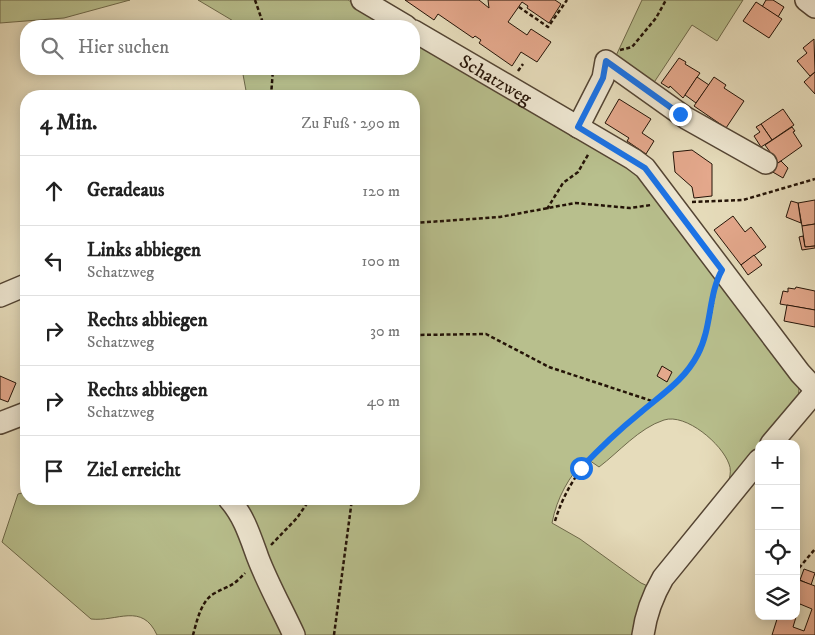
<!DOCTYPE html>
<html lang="de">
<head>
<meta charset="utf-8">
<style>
	body { margin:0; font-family:"IM FELL DW Pica",serif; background:#f2f2f2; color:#222 }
	.controls { position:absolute; right:15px; bottom:15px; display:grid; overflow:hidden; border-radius:10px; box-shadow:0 2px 12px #0003 }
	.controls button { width:45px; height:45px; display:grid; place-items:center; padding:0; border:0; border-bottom:1px solid #e0e0e0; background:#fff; color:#222; font:25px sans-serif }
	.stop { position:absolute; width:15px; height:15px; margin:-11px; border:4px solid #1a73e8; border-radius:50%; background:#fff }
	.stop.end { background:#1a73e8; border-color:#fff; box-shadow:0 1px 5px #0008 }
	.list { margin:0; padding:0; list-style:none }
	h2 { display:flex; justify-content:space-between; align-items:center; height:65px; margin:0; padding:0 20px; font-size:21px }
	h2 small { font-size:16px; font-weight:400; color:#767676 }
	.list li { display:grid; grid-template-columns:32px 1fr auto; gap:15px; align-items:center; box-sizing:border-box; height:70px; padding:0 20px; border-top:1px solid #e0e0e0 }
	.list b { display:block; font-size:19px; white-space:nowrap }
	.list p { margin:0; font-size:16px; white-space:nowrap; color:#767676 }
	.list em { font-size:16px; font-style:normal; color:#767676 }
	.icon { flex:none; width:28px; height:28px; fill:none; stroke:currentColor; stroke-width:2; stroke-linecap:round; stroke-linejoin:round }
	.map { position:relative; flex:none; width:815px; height:635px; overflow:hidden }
	.search { position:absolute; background:#fff; box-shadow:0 2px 12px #0003; left:20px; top:20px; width:400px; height:55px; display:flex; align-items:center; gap:12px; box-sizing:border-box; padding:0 18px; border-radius:20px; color:#767676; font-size:19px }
	.panel { position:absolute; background:#fff; box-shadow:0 2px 12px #0003; left:20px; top:90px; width:400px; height:415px; border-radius:20px }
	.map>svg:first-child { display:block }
	.green { fill:#b8bf8d; stroke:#6e694a }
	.building { fill:#e4a88c; stroke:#241307; fill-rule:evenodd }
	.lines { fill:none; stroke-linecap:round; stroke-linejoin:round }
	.minor-casing { stroke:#544534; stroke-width:24 }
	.path { stroke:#241307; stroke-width:2.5; stroke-dasharray:4 2.5; stroke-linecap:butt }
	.minor { stroke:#efe8d3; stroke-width:21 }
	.route { stroke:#1a73e8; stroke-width:6 }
	.labels { text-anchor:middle; stroke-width:4.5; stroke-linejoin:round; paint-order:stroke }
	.street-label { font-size:19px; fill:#241307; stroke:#efe8d3 }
</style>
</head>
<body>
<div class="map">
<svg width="815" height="635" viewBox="0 0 815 635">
	<rect width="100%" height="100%" fill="#e6dcbb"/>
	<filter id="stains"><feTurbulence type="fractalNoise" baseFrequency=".004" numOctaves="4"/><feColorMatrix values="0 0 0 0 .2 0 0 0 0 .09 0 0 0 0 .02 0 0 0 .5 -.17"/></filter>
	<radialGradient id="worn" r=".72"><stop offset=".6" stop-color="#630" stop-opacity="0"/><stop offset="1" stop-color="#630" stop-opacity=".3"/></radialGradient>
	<g class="green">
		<path d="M 0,0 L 130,0 L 64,18 L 0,23 Z"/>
		<path d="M 198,0 L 348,0 L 393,26 L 235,26 L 235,22 Z"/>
		<path d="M 642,0 L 743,0 L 717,41 L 692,25 L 651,87 L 614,60 Z"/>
		<path d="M 414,38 L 641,174 L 796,379 L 799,389 L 798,399 L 765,444 L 759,444 L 759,452 L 725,494 C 727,485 733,473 729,464 C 722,444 686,413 664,420 C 639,428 619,452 599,467 L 586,458 C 569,477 557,497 552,523 L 580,539 L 641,583 L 650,587 L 638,635 L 157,635 C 142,602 117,622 91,619 L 2,542 L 18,494 L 26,492 L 26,499 L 414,499 L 414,96 L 247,96 L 242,69 L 414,69 Z"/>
	</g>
	<g class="building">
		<path d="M 405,0 L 479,0 L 489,8 L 488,0 L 555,0 L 561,4 L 549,23 L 527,8 L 528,6 L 522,2 L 508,22 L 527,35 L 531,29 L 551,42 L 537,62 L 521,52 L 512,66 L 479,43 L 481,40 L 475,36 L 473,38 L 438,14 L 434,20 Z"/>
		<path d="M 766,0 L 773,0 L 784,7 L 778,17 L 762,7 Z"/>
		<path d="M 756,2 L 782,19 L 769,38 L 743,21 Z"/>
		<path d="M 814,39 L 815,72 L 810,76 L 797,61 L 807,53 L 803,48 Z"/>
		<path d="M 679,58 L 686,62 L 685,64 L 700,73 L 683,98 L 670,86 L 669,88 L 661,83 Z"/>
		<path d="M 815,72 L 815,94 L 804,82 Z"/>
		<path d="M 697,77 L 709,85 L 696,103 L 685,95 Z"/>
		<path d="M 714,77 L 726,85 L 724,88 L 744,101 L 726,128 L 694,106 Z"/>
		<path d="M 619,99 L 651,119 L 642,133 L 654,141 L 646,154 L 627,141 L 629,138 L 605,123 Z"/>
		<path d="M 783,109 L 794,125 L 772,140 L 761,124 Z"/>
		<path d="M 761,124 L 772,140 L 761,147 L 754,136 L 760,132 L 756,127 Z"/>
		<path d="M 792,127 L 795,131 L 793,132 L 802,146 L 778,163 L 765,145 Z"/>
		<path d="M 692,150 L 712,164 L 712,196 L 694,198 L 692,187 L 675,172 L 673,152 Z"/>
		<path d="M 776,161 L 778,163 L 781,161 L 788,168 L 783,178 L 771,171 Z"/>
		<path d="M 815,200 L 815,224 L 802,226 L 798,203 Z"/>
		<path d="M 791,201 L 798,203 L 801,223 L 786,217 Z"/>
		<path d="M 733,216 L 745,232 L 751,227 L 766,247 L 741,265 L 714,230 Z"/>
		<path d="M 815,224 L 815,246 L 805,247 L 802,226 Z"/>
		<path d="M 803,236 L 805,247 L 815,246 L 815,248 L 802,250 L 799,237 Z"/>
		<path d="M 754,255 L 762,265 L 748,275 L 741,265 Z"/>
		<path d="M 796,287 L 815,291 L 815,310 L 780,304 L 783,291 L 788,292 L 788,288 L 795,289 Z"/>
		<path d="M 787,305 L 815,310 L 815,327 L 784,321 Z"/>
		<path d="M 662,366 L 672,372 L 667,382 L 657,376 Z"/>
		<path d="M 0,376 L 16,383 L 8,402 L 0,399 Z"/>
		<path d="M 804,569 L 815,573 L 811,585 L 800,580 Z"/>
		<path d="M 796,579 L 815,586 L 815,635 L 772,635 L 778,616 L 796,616 ZM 800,604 L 812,609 L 804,631 L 793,627 Z"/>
	</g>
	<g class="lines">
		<g class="minor-casing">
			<g id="minor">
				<path d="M 362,0 L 406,26"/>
				<path d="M 806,0 L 815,7"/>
				<path id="s1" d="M 414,31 L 633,159 L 645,168 L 800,373 L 815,389"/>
				<path d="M 578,127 L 603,78 L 606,61 L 686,118 L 766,163"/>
				<path d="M 0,296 L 26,285"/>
				<path d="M 0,423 L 26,413"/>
				<path d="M 771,444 L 815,392"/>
				<path d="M 229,499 C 244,516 250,536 258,558 C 268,584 282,609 294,635"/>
				<path d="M 643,635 C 646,613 652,597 663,578 L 759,460"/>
			</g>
		</g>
		<g class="path">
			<path d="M 255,0 L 264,26"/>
			<path d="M 519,7 L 548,27 L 567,0"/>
			<path d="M 620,50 L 632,47 L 656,18 L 666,0"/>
			<path d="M 518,71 L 523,64"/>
			<path d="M 271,96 L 273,69"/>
			<path d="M 692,202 L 743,200 L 815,179"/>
			<path d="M 547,209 L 563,183 L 578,172 L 589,153"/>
			<path d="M 414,223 L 500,217 L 575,203 L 630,208 L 651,205"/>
			<path d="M 414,335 L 486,334 L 549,367 L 655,402"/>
			<path d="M 555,521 C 570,472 601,443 641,412 C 658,398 676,387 689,369 C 705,345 711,318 715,290"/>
			<path d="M 271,545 L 297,518 L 310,499"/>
			<path d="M 799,568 L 815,549"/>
			<path d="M 193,635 C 197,621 201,600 215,593 C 231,584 231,588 245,573"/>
			<path d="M 334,635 L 352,499"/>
		</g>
		<use href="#minor" class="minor"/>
	</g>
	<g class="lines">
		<path class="route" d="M 581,468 C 599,449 619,430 640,413 C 662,394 684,381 698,354 C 712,327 708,295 722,270 L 645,168 L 578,127 L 603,78 L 606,61 L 680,114"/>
	</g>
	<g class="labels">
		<g class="street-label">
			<text dy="7" stroke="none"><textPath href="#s1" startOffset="95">Schatzweg</textPath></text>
		</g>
	</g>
	<rect width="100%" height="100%" filter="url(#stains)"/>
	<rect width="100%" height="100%" fill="url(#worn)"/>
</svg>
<div class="controls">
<button>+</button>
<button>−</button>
<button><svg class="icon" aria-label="locate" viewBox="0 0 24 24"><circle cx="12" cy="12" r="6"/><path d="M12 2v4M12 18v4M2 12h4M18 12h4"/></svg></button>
<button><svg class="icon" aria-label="layers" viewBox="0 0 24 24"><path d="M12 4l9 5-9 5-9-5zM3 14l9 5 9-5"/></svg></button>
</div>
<div class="stop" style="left:581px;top:468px"></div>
<div class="stop end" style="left:680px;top:114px"></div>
<div class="search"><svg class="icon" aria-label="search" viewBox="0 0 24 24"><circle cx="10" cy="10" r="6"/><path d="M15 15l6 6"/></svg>Hier suchen</div>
<section class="panel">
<h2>4 Min.<small>Zu Fuß · 290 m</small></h2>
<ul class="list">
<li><svg class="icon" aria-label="ahead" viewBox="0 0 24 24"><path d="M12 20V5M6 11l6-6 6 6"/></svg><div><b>Geradeaus</b></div><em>120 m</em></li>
<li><svg class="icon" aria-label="left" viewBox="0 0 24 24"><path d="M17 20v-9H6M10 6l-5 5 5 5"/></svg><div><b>Links abbiegen</b><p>Schatzweg</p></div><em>100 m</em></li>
<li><svg class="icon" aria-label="right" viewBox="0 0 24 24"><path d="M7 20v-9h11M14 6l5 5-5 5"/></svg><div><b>Rechts abbiegen</b><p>Schatzweg</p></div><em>30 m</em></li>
<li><svg class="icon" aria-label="right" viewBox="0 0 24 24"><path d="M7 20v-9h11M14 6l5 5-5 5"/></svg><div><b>Rechts abbiegen</b><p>Schatzweg</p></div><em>40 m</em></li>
<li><svg class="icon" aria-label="arrive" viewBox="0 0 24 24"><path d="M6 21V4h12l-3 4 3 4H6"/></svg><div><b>Ziel erreicht</b></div></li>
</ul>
</section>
</div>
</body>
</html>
